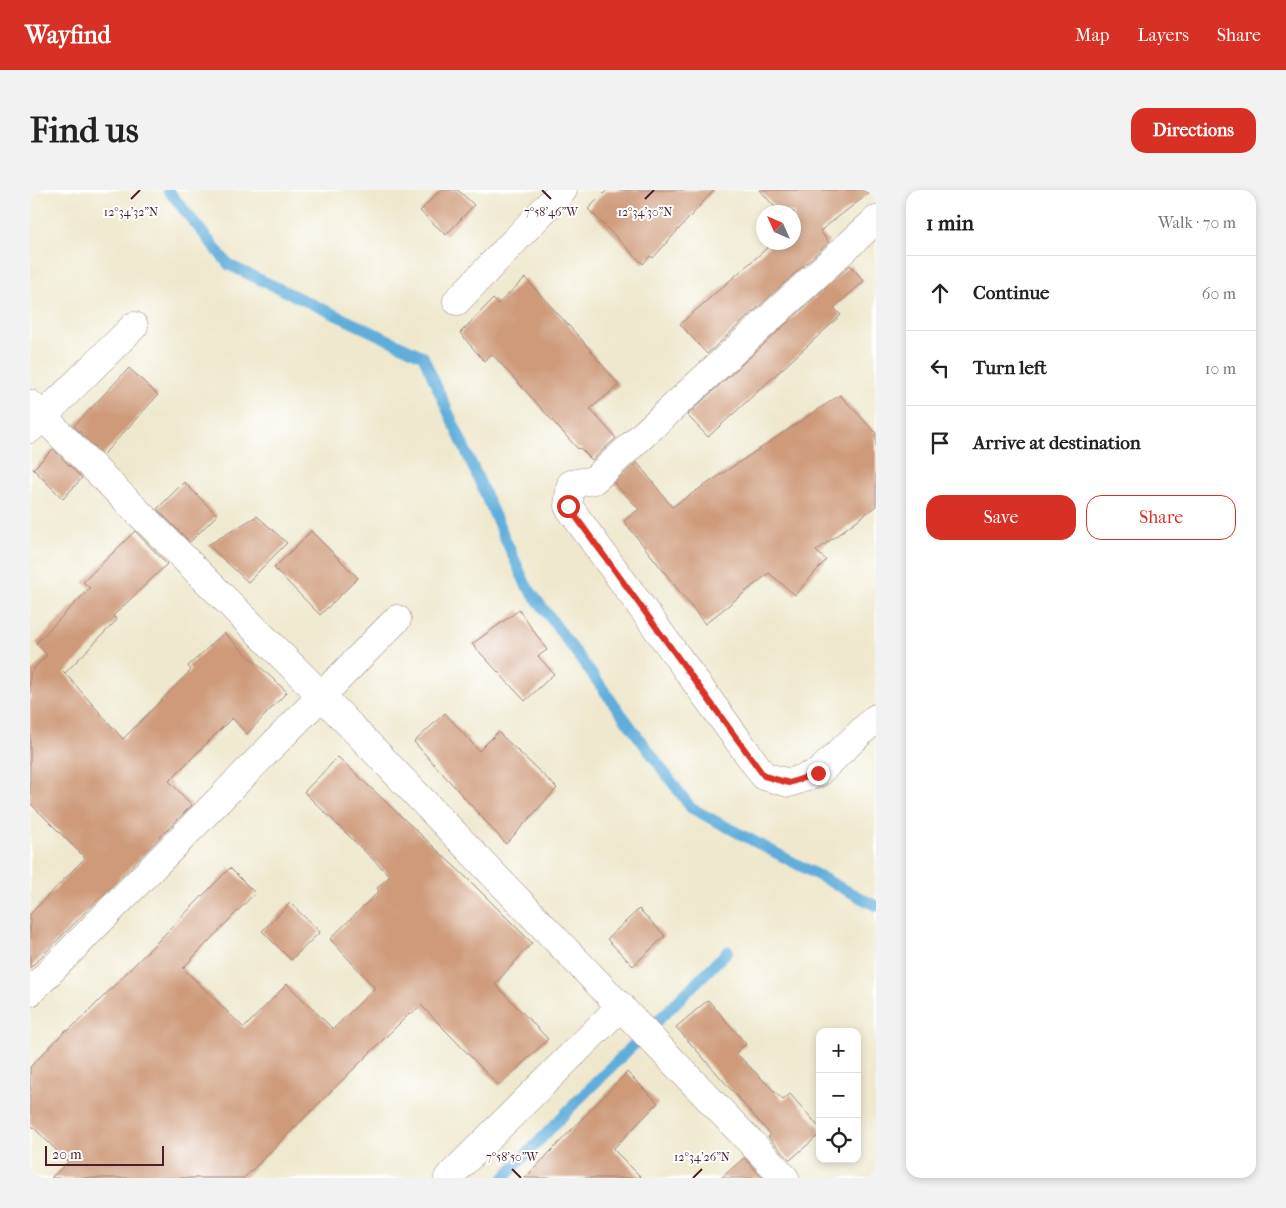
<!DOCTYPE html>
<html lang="en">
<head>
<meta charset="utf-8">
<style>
	body { margin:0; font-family:"IM FELL French Canon",serif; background:#f2f2f2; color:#222 }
	.controls { position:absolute; right:15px; bottom:15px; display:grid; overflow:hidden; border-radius:10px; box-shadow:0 2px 8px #0003 }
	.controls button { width:45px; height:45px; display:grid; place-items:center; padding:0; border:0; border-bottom:1px solid #e0e0e0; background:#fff; color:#222; font:25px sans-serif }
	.compass { position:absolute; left:726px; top:15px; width:45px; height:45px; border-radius:50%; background:#fff; box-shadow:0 2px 8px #0003; rotate:315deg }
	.scale { position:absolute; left:15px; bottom:12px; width:119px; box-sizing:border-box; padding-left:5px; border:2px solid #4a1f2b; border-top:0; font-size:14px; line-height:18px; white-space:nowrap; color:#4a1f2b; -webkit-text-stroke:4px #fff; paint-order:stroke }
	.stop { position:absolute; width:15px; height:15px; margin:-11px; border:4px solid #d93025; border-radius:50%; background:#fff }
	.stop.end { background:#d93025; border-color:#fff; box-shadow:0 1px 5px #0008 }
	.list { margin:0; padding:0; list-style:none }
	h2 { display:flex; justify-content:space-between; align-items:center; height:65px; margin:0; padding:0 20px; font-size:21px }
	h2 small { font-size:16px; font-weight:400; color:#767676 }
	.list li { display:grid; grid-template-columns:32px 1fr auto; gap:15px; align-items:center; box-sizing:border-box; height:75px; padding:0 20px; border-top:1px solid #e0e0e0 }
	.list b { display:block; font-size:19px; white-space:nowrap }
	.list em { font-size:16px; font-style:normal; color:#767676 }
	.actions { display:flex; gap:10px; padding:15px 20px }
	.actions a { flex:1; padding:11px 0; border:1px solid #d93025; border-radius:15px; text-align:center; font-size:18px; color:#d93025 }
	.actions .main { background:#d93025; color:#fff }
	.icon { flex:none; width:28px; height:28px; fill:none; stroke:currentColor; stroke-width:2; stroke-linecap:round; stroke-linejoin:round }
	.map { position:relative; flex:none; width:846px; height:988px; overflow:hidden; border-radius:15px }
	header { display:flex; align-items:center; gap:30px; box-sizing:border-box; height:70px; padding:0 25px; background:#d93025; color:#fff }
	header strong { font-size:24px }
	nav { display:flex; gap:28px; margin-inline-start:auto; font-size:18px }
	.intro { display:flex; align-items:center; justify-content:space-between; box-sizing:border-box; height:120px; padding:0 30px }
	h1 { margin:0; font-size:35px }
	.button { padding:12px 22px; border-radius:15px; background:#d93025; color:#fff; font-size:18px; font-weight:700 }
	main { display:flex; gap:30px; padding:0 30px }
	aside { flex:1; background:#fff; border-radius:15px; box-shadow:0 2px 8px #0003 }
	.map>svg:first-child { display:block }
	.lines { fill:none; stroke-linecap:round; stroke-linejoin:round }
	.stream { stroke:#61adda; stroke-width:11 }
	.building { fill:#ce9a79 }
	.minor-casing { stroke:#9c847c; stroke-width:29 }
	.minor { stroke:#fff; stroke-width:28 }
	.route { stroke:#d93025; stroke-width:6 }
	.ticks { fill:none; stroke:#4a1f2b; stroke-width:2 }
	.ticks-label { font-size:12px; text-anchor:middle; fill:#4a1f2b; stroke:#fff; stroke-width:4; stroke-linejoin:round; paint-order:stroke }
</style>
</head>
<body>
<header>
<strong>Wayfind</strong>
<nav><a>Map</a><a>Layers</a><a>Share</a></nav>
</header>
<div class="intro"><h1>Find us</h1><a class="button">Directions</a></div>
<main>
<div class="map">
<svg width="846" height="988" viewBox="0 0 846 988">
	<rect width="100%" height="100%" fill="#fff"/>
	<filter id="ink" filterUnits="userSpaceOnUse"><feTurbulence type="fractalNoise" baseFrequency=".02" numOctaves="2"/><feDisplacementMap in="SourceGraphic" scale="10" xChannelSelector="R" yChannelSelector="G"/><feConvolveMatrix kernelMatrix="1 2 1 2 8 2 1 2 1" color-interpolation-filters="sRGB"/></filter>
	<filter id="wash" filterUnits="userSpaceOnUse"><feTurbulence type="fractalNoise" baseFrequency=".0096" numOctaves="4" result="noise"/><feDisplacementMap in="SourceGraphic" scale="20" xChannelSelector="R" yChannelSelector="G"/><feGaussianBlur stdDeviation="1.12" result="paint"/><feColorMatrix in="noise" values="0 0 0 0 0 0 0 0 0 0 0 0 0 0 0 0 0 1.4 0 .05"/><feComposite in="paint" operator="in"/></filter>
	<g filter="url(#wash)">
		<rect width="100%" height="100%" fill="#efe8ce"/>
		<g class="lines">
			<g class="stream">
				<path d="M 138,0 L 199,75 L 393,166 L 496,395 L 661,618 L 846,716"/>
				<path d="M 474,988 L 547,911 L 698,761"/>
			</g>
		</g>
		<g id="blocks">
			<g class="building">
				<path d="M 410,0 L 428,0 L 444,15 L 416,45 L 390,21 Z"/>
				<path d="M 577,0 L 684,0 L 623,68 L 620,66 L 613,74 L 558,19 Z"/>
				<path d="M 730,0 L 843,0 L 790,41 L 799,52 L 677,164 L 650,134 L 744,52 L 764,52 L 764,22 L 749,22 Z"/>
				<path d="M 820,75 L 834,91 L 804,118 L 811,125 L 678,247 L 657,225 Z"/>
				<path d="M 495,88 L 551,149 L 589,195 L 560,219 L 586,248 L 562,270 L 550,258 L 548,259 L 462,164 L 454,171 L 430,143 L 463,109 L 468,114 Z"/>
				<path d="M 99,178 L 128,205 L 73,265 L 44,236 Z"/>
				<path d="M 810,205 L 846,243 L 846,316 L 786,361 L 796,370 L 765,405 L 739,383 L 675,434 L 594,331 L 609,319 L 584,293 L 607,272 L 642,317 Z"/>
				<path d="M 23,259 L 52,288 L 33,309 L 3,279 Z"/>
				<path d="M 154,292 L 187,325 L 160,352 L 127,319 Z"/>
				<path d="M 227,326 L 257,353 L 218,392 L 178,355 Z"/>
				<path d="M 105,341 L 137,374 L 83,426 L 87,430 L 35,483 L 33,481 L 93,549 L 161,480 L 158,476 L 194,443 L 257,502 L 217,544 L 202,528 L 139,591 L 162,615 L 0,778 L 0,724 L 55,668 L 0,613 L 0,483 L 17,465 L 6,453 L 60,398 L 53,392 Z"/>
				<path d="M 281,341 L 328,388 L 290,425 L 244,378 Z"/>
				<path d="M 489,420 L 517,460 L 508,466 L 524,484 L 495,511 L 442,454 Z"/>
				<path d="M 415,523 L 449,561 L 468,542 L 527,598 L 476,654 L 384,552 Z"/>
				<path d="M 308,567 L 441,692 L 502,753 L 465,794 L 518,849 L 469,896 L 391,815 L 381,824 L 380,823 L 214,988 L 21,988 L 38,972 L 0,934 L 0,877 L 36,840 L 38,841 L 57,823 L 200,678 L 225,703 L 153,778 L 214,838 L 257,794 L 303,839 L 345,798 L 300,749 L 349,701 L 347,698 L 360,686 L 274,602 Z"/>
				<path d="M 260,713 L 290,742 L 261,770 L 232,741 Z"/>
				<path d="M 609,719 L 635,746 L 603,776 L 577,749 Z"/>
				<path d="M 678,810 L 716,854 L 706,863 L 753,910 L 760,904 L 790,938 L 790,944 L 760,970 L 738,947 L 741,945 L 646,837 Z"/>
				<path d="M 597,882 L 628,913 L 583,959 L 612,988 L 495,988 Z"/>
				<path d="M 714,968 L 733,988 L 691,988 Z"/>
			</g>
		</g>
	</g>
	<g filter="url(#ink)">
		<use href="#blocks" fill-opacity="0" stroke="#9c847c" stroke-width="1"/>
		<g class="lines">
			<g class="minor-casing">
				<g id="minor">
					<path d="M 846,30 L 564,290 L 541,294 L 538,316 L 734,586 L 759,593 L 788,583 L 846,528"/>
					<path d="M 427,111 L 533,0"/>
					<path d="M 0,214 L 292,506 L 755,988"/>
					<path d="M 0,239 L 104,136"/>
					<path d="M 0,802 L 367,429"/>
					<path d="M 418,988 L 591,816"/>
				</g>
			</g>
			<use href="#minor" class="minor"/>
		</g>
	</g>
	<g class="lines" filter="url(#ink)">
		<path class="route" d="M 538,316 L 734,586 L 759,593 L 788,583"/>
	</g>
	<path class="ticks" d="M 512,0 L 521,9M 101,9 L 110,0M 615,9 L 624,0M 482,979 L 491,988M 663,988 L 672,979"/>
	<g class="ticks-label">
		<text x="101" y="26">12°34'32"N</text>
		<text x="521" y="26">7°58'46"W</text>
		<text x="615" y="26">12°34'30"N</text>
		<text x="672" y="971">12°34'26"N</text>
		<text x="482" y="971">7°58'50"W</text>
	</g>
</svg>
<div class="controls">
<button>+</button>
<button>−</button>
<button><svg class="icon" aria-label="locate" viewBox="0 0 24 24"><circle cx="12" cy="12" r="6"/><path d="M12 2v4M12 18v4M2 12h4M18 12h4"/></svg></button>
</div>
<svg class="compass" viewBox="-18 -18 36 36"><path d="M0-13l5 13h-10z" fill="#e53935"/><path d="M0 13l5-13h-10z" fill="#767676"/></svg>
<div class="scale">20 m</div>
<div class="stop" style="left:538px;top:316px"></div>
<div class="stop end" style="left:788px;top:583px"></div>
</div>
<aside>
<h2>1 min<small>Walk · 70 m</small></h2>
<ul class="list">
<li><svg class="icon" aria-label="ahead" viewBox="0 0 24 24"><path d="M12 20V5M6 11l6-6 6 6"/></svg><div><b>Continue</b></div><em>60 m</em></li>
<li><svg class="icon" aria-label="left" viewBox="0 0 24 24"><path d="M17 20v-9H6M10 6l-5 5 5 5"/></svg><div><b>Turn left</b></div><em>10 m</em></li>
<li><svg class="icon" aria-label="arrive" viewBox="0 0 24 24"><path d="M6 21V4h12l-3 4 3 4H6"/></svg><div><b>Arrive at destination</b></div></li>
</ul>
<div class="actions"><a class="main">Save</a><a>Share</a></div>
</aside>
</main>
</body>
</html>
